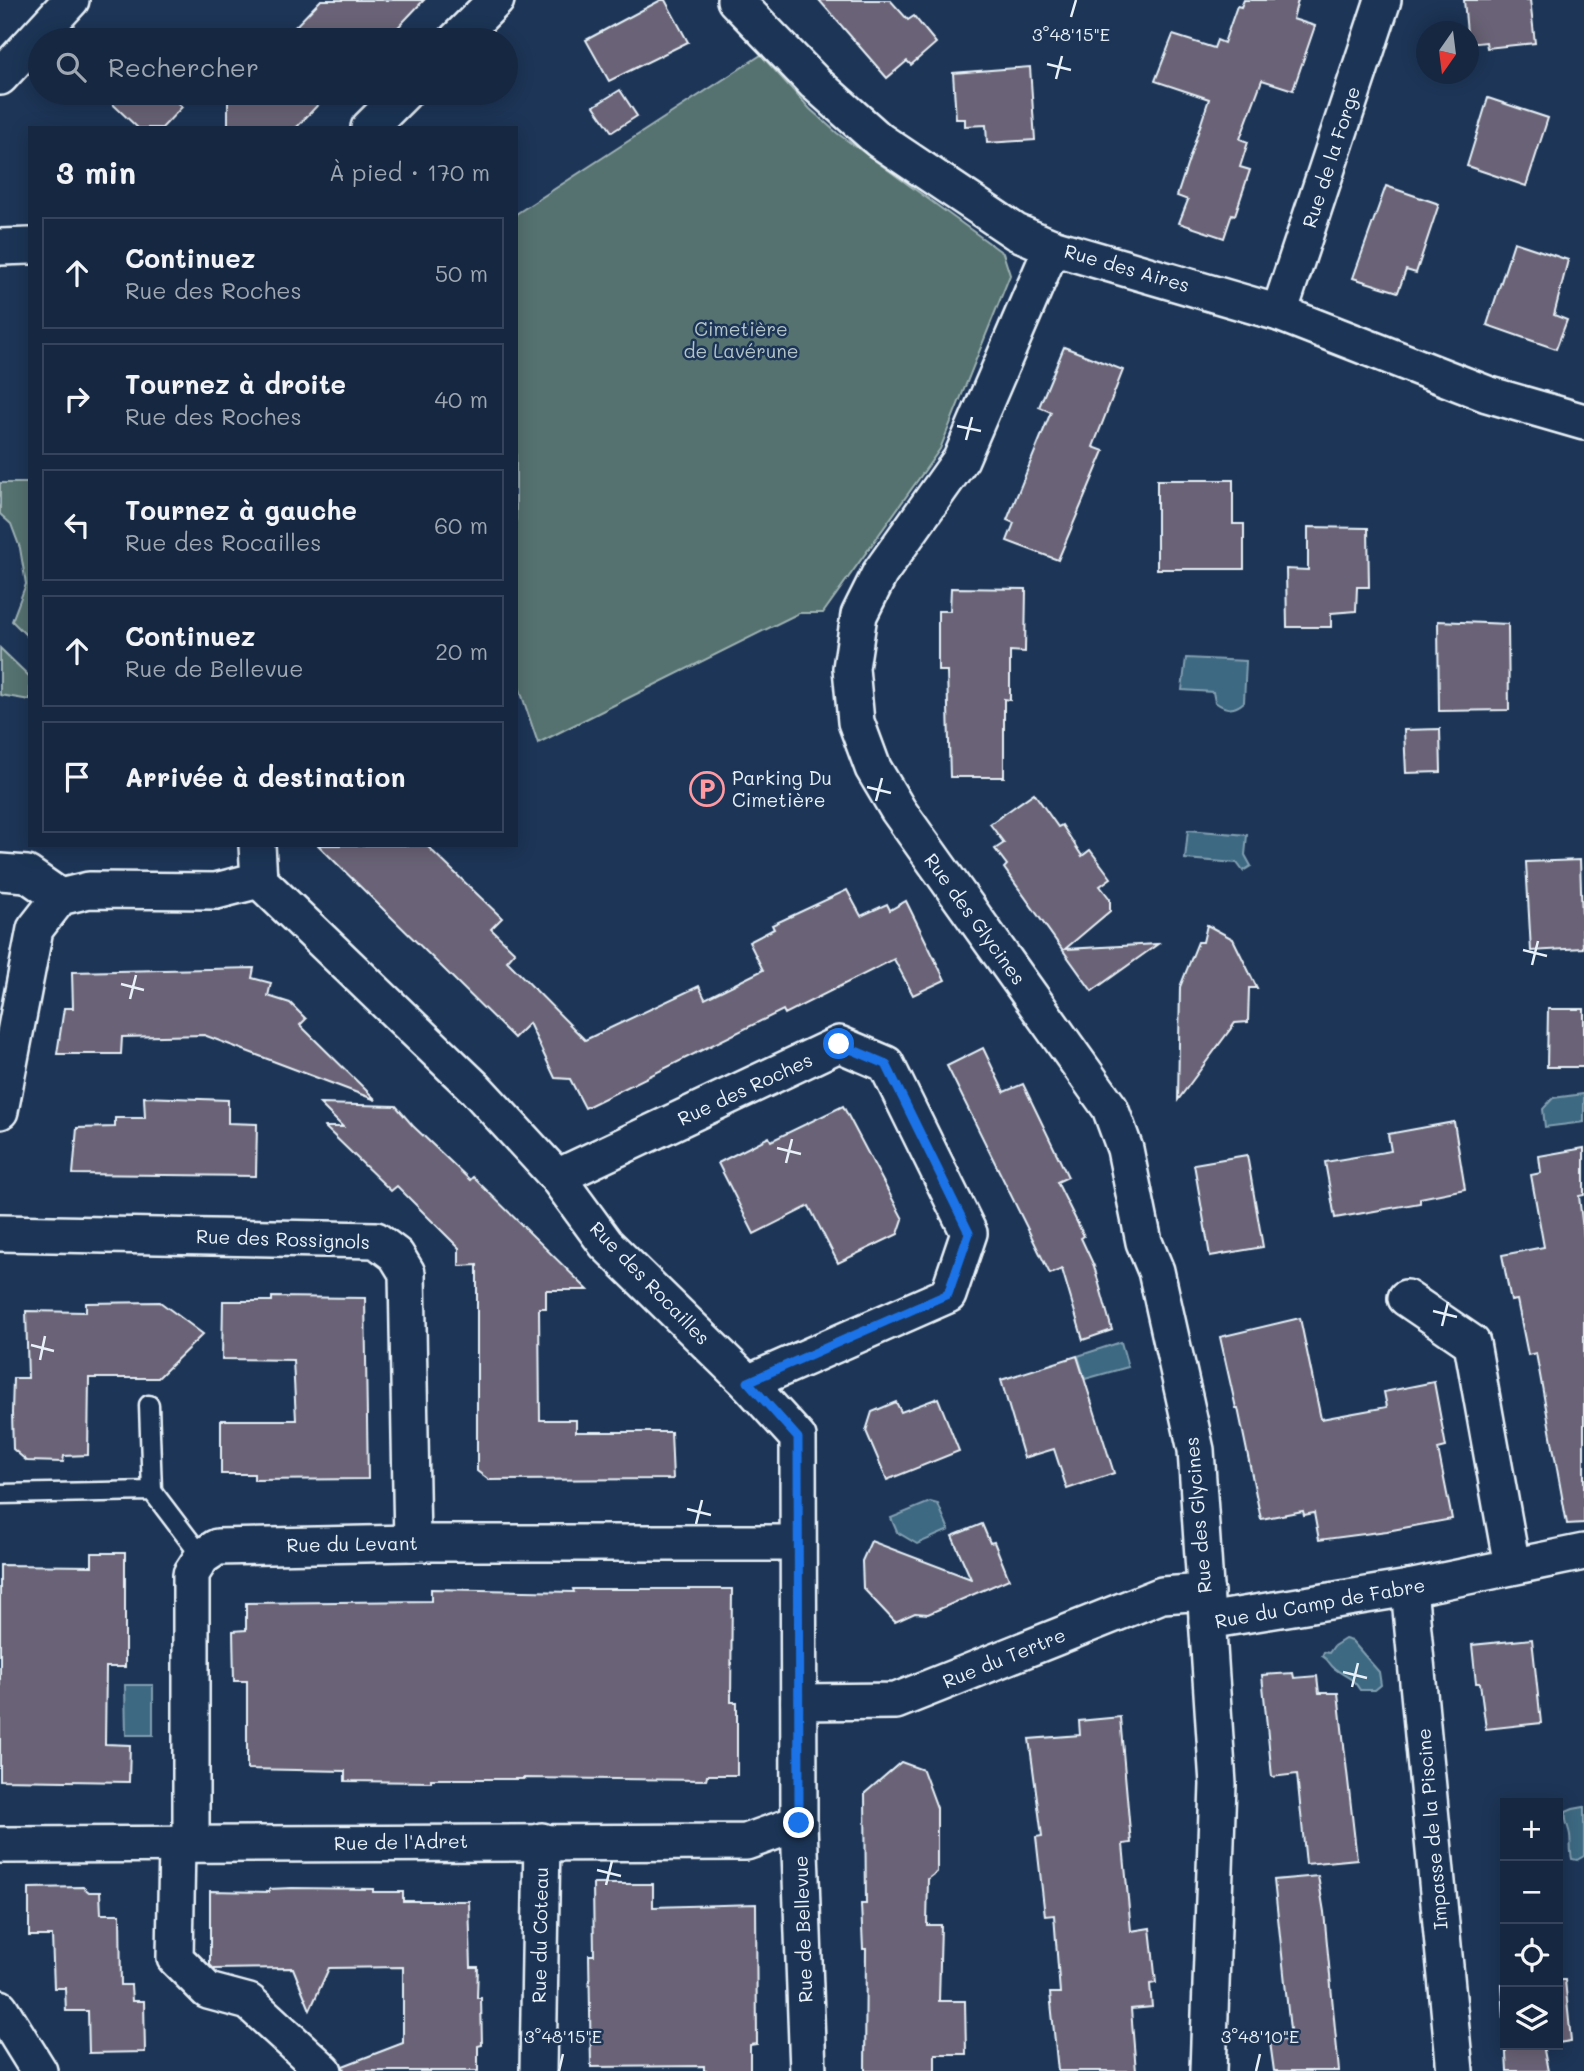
<!DOCTYPE html>
<html lang="fr">
<head>
<meta charset="utf-8">
<style>
	body { margin:0; font-family:Mali,sans-serif; background:#1f3048; color:#f1f3f6 }
	.controls { position:absolute; right:21px; bottom:21px; display:grid; overflow:hidden; border-radius:0px; box-shadow:0 4px 18px #0003 }
	.controls button { width:63px; height:63px; display:grid; place-items:center; padding:0; border:0; border-bottom:2px solid #35445a; background:#162841; color:#f1f3f6; font:35px sans-serif }
	.compass { position:absolute; left:1416px; top:21px; width:63px; height:63px; border-radius:50%; background:#162841; box-shadow:0 4px 18px #0003; rotate:194deg }
	.stop { position:absolute; width:21px; height:21px; margin:-16px; border:5px solid #1a73e8; border-radius:50%; background:#fff }
	.stop.end { background:#1a73e8; border-color:#fff; box-shadow:0 2px 7px #0008 }
	.list { margin:0; padding:0; list-style:none }
	h2 { display:flex; justify-content:space-between; align-items:center; height:91px; margin:0; padding:0 28px; font-size:30px }
	h2 small { font-size:23px; font-weight:400; color:#9ea6b1 }
	.list li { display:grid; grid-template-columns:46px 1fr auto; gap:21px; align-items:center; box-sizing:border-box; height:112px; margin:0 14px 14px; padding:0 14px; border:2px solid #35445a; border-radius:0px }
	.list b { display:block; font-size:26px; white-space:nowrap }
	.list p { margin:0; font-size:23px; white-space:nowrap; color:#9ea6b1 }
	.list em { font-size:23px; font-style:normal; color:#9ea6b1 }
	.icon { flex:none; width:38px; height:38px; fill:none; stroke:currentColor; stroke-width:2; stroke-linecap:round; stroke-linejoin:round }
	.map { position:relative; flex:none; width:1584px; height:2071px; overflow:hidden }
	.search { position:absolute; background:#162841; box-shadow:0 4px 18px #0003; left:28px; top:28px; width:490px; height:77px; display:flex; align-items:center; gap:18px; box-sizing:border-box; padding:0 24px; border-radius:38px; color:#9ea6b1; font-size:26px }
	.panel { position:absolute; background:#162841; box-shadow:0 4px 18px #0003; left:28px; top:126px; width:490px; height:721px; border-radius:0px }
	.map>svg:first-child { display:block }
	.green { fill:#547270; stroke:#9eb2b4; stroke-width:2 }
	.water { fill:#3d6982; stroke:#819fb1; stroke-width:2 }
	.building { fill:#6a6477; stroke:#e8f1f8; stroke-width:2 }
	.lines { fill:none; stroke-linecap:round; stroke-linejoin:round }
	.service-casing { stroke:#e8f1f8; stroke-width:23 }
	.minor-casing { stroke:#e8f1f8; stroke-width:40 }
	.service { stroke:#1d3557; stroke-width:18 }
	.minor { stroke:#1d3557; stroke-width:35 }
	.route { stroke:#1a73e8; stroke-width:9 }
	.ticks { fill:none; stroke:#e8f1f8; stroke-width:2.5 }
	.labels { text-anchor:middle; stroke-width:5; stroke-linejoin:round; paint-order:stroke }
	.street-label { font-size:19px; fill:#e8f1f8; stroke:#1d3557 }
	.park-label { font-size:19px; fill:#b4c5c8; stroke:#1d3557 }
	.poi-label { font-size:19px; fill:#e8f1f8; stroke:#1d3557; text-anchor:start }
	.ticks-label { font-size:18px; text-anchor:middle; fill:#e8f1f8; stroke:#1d3557; stroke-width:5; stroke-linejoin:round; paint-order:stroke }
</style>
</head>
<body>
<div class="map">
<svg width="1584" height="2071" viewBox="0 0 1584 2071">
	<rect width="100%" height="100%" fill="#1d3557"/>
	<filter id="ink" filterUnits="userSpaceOnUse"><feTurbulence type="fractalNoise" baseFrequency=".0143" numOctaves="2"/><feDisplacementMap in="SourceGraphic" scale="14" xChannelSelector="R" yChannelSelector="G"/><feConvolveMatrix kernelMatrix="1 2 1 2 8 2 1 2 1" color-interpolation-filters="sRGB"/></filter>
	<g filter="url(#ink)">
		<g class="green">
			<path d="M 761,55 L 810,109 L 837,133 L 1003,253 L 1010,275 L 940,449 L 823,613 L 799,613 L 538,743 L 516,678 L 516,214 Z"/>
			<path d="M 0,483 L 30,483 L 30,639 L 12,621 L 26,584 L 20,548 L 11,524 L 0,514 Z"/>
			<path d="M 0,648 L 30,677 L 30,700 L 0,695 Z"/>
		</g>
		<g class="water">
			<path d="M 1186,658 L 1246,661 L 1244,702 C 1234,711 1226,710 1215,702 L 1213,692 L 1182,690 Z"/>
			<path d="M 1188,830 L 1247,835 L 1245,855 L 1251,866 L 1243,871 L 1237,863 L 1185,859 Z"/>
			<path d="M 1584,1094 L 1584,1122 L 1545,1127 L 1543,1109 L 1553,1098 Z"/>
			<path d="M 1121,1342 L 1128,1367 L 1085,1379 L 1078,1356 Z"/>
			<path d="M 930,1502 L 938,1504 L 949,1530 L 917,1544 L 897,1532 L 891,1518 Z"/>
			<path d="M 1345,1639 L 1352,1641 L 1379,1672 L 1381,1685 L 1375,1690 L 1360,1690 C 1351,1675 1346,1678 1334,1668 C 1329,1664 1329,1660 1322,1656 L 1324,1652 L 1329,1653 L 1334,1646 Z"/>
			<path d="M 125,1685 L 153,1685 L 153,1735 L 126,1735 Z"/>
			<path d="M 1584,1807 L 1584,1856 L 1577,1860 L 1572,1859 C 1570,1850 1571,1844 1570,1835 C 1569,1827 1564,1821 1566,1812 L 1573,1809 Z"/>
		</g>
		<g class="building">
			<path d="M 321,0 L 424,0 L 386,40 L 301,40 L 291,31 Z"/>
			<path d="M 661,0 L 665,0 L 688,42 L 609,81 L 586,40 Z"/>
			<path d="M 819,0 L 890,0 L 908,20 L 914,16 L 936,43 L 911,65 L 907,61 L 887,78 Z"/>
			<path d="M 1244,0 L 1298,0 L 1293,19 L 1315,26 L 1293,90 L 1262,80 L 1240,139 L 1248,142 L 1240,167 L 1250,170 L 1235,215 L 1232,214 L 1224,238 L 1179,223 L 1188,200 L 1177,196 L 1209,99 L 1155,81 L 1173,35 L 1214,48 L 1217,40 L 1224,43 L 1237,6 L 1241,7 Z"/>
			<path d="M 1464,0 L 1530,0 L 1535,43 L 1487,48 L 1486,42 L 1468,44 Z"/>
			<path d="M 1030,67 L 1035,140 L 987,143 L 986,125 L 965,126 L 965,119 L 956,119 L 953,73 Z"/>
			<path d="M 620,90 L 637,116 L 612,132 L 594,106 Z"/>
			<path d="M 101,93 L 167,93 L 182,107 L 162,128 L 138,128 Z"/>
			<path d="M 228,93 L 329,93 L 296,128 L 228,128 Z"/>
			<path d="M 1488,98 L 1548,118 L 1526,186 L 1467,166 Z"/>
			<path d="M 1386,186 L 1439,204 L 1416,273 L 1406,270 L 1398,292 L 1353,278 Z"/>
			<path d="M 1514,242 L 1568,260 L 1554,315 L 1567,320 L 1556,349 L 1487,325 Z"/>
			<path d="M 1064,347 L 1123,370 L 1093,447 L 1104,451 L 1058,560 L 1007,541 L 1014,523 L 1007,520 L 1051,412 L 1039,407 Z"/>
			<path d="M 1157,480 L 1233,480 L 1233,524 L 1244,524 L 1244,569 L 1157,569 Z"/>
			<path d="M 1308,527 L 1368,528 L 1369,587 L 1357,587 L 1356,611 L 1331,613 L 1331,627 L 1287,627 L 1286,569 L 1308,570 Z"/>
			<path d="M 951,588 L 1026,589 L 1025,652 L 1010,651 L 1010,700 L 1004,699 L 1004,777 L 950,777 L 947,671 L 938,671 L 938,611 L 950,611 Z"/>
			<path d="M 1438,621 L 1508,624 L 1509,710 L 1439,711 Z"/>
			<path d="M 1440,729 L 1441,772 L 1406,773 L 1404,730 Z"/>
			<path d="M 1034,793 L 1058,827 L 1062,825 L 1082,856 L 1090,850 L 1111,878 L 1100,886 L 1110,899 L 1110,911 L 1065,949 L 1158,944 L 1092,991 L 1004,868 L 1007,865 L 995,849 L 1004,843 L 990,824 Z"/>
			<path d="M 318,845 L 426,845 L 502,918 L 491,929 L 515,952 L 507,961 L 585,1040 L 699,986 L 705,999 L 763,970 L 749,942 L 774,929 L 772,925 L 847,890 L 861,916 L 887,904 L 890,910 L 906,901 L 945,980 L 913,995 L 894,959 L 785,1014 L 783,1010 L 585,1108 L 570,1079 L 555,1078 L 529,1023 L 514,1038 Z"/>
			<path d="M 1580,860 L 1583,948 L 1531,951 L 1526,862 Z"/>
			<path d="M 1207,925 L 1233,939 L 1257,988 L 1249,988 L 1248,1022 L 1235,1023 L 1178,1100 L 1180,987 L 1198,942 L 1203,942 Z"/>
			<path d="M 254,968 L 252,978 L 271,983 L 268,996 L 290,1003 L 306,1019 L 300,1025 L 376,1100 L 204,1035 L 122,1037 L 121,1054 L 57,1054 L 64,1008 L 73,1008 L 72,972 Z"/>
			<path d="M 1548,1009 L 1584,1009 L 1584,1067 L 1547,1067 Z"/>
			<path d="M 983,1048 L 1004,1092 L 1023,1084 L 1068,1177 L 1057,1182 L 1084,1236 L 1081,1238 L 1094,1266 L 1112,1330 L 1083,1340 L 1062,1269 L 1050,1274 L 947,1066 Z"/>
			<path d="M 144,1097 L 228,1100 L 228,1123 L 257,1124 L 256,1176 L 73,1174 L 77,1128 L 115,1127 L 115,1118 L 145,1118 Z"/>
			<path d="M 320,1104 L 396,1106 L 413,1126 L 470,1180 L 473,1177 L 588,1290 L 546,1290 L 546,1308 L 539,1308 L 540,1420 L 576,1420 L 576,1432 L 671,1432 L 673,1479 L 489,1480 L 477,1471 L 477,1265 L 459,1266 L 459,1248 L 397,1186 L 391,1191 L 325,1127 L 343,1127 Z"/>
			<path d="M 843,1106 L 903,1219 L 898,1234 L 838,1263 L 809,1206 L 754,1234 L 718,1163 L 769,1137 L 771,1141 Z"/>
			<path d="M 1454,1122 L 1465,1189 L 1420,1198 L 1420,1203 L 1335,1218 L 1325,1162 L 1391,1151 L 1388,1134 Z"/>
			<path d="M 1584,1148 L 1584,1195 L 1579,1196 L 1584,1238 L 1584,1523 L 1567,1524 L 1536,1353 L 1528,1355 L 1517,1300 L 1511,1301 L 1502,1255 L 1544,1247 L 1531,1175 L 1541,1173 L 1539,1156 Z"/>
			<path d="M 1247,1155 L 1263,1247 L 1210,1256 L 1194,1164 Z"/>
			<path d="M 272,1297 L 365,1298 L 368,1479 L 254,1480 L 254,1474 L 221,1474 L 221,1420 L 296,1420 L 293,1360 L 222,1359 L 223,1301 L 272,1301 Z"/>
			<path d="M 160,1302 L 203,1334 L 158,1378 L 89,1378 L 88,1455 L 64,1456 L 63,1462 L 27,1461 L 13,1449 L 12,1413 L 13,1378 L 28,1378 L 26,1311 L 86,1312 L 86,1303 Z"/>
			<path d="M 1300,1318 L 1321,1419 L 1387,1407 L 1384,1392 L 1434,1382 L 1446,1447 L 1438,1449 L 1452,1519 L 1387,1531 L 1319,1540 L 1314,1513 L 1304,1515 L 1303,1511 L 1261,1519 L 1238,1408 L 1236,1408 L 1220,1337 Z"/>
			<path d="M 1077,1356 L 1114,1473 L 1067,1489 L 1054,1449 L 1024,1458 L 1001,1380 Z"/>
			<path d="M 938,1398 L 959,1451 L 887,1480 L 866,1431 L 872,1412 L 896,1402 L 901,1412 Z"/>
			<path d="M 982,1524 L 990,1543 L 994,1542 L 1009,1579 L 928,1614 L 915,1613 L 895,1622 L 863,1588 L 862,1561 L 871,1541 L 971,1579 L 952,1536 Z"/>
			<path d="M 92,1553 L 125,1553 L 125,1667 L 106,1667 L 105,1744 L 130,1745 L 129,1782 L 0,1780 L 0,1565 L 92,1566 Z"/>
			<path d="M 431,1589 L 574,1592 L 573,1589 L 732,1589 L 731,1702 L 737,1702 L 737,1775 L 707,1775 L 706,1780 L 523,1778 L 523,1779 L 431,1779 L 431,1782 L 345,1781 L 345,1771 L 247,1769 L 247,1681 L 234,1681 L 233,1631 L 246,1630 L 246,1603 L 431,1601 Z"/>
			<path d="M 1532,1639 L 1541,1723 L 1486,1729 L 1480,1683 L 1476,1683 L 1472,1645 Z"/>
			<path d="M 1293,1673 L 1294,1678 L 1317,1676 L 1319,1693 L 1338,1693 L 1357,1859 L 1306,1864 L 1297,1774 L 1272,1777 L 1262,1675 Z"/>
			<path d="M 1120,1717 L 1131,1843 L 1123,1844 L 1131,1931 L 1150,1928 L 1156,1983 L 1150,1984 L 1152,2007 L 1131,2009 L 1136,2071 L 1058,2071 L 1050,1993 L 1060,1993 L 1054,1915 L 1045,1916 L 1036,1837 L 1042,1836 L 1029,1739 L 1080,1735 L 1079,1721 Z"/>
			<path d="M 901,1762 L 923,1770 L 937,1808 L 937,1872 L 928,1879 L 927,1925 L 941,1925 L 939,2001 L 965,2001 L 966,2054 L 935,2054 L 935,2071 L 865,2071 L 866,1949 L 863,1949 L 861,1904 L 866,1904 L 865,1793 Z"/>
			<path d="M 1318,1876 L 1324,1912 L 1339,2071 L 1274,2071 L 1270,2042 L 1291,2039 L 1274,1880 Z"/>
			<path d="M 593,1884 L 653,1884 L 653,1907 L 756,1904 L 757,2044 L 750,2045 L 750,2071 L 704,2071 L 704,2066 L 591,2067 L 589,1955 L 594,1955 Z"/>
			<path d="M 83,1887 L 89,1892 L 100,1892 L 101,1914 L 120,1914 L 121,1985 L 131,1985 L 132,2001 L 144,2001 L 145,2052 L 89,2053 L 88,2011 L 66,2011 L 65,1988 L 54,1988 L 52,1936 L 29,1936 L 29,1888 Z"/>
			<path d="M 292,1888 L 373,1889 L 373,1892 L 403,1892 L 403,1901 L 469,1901 L 471,1967 L 478,1967 L 477,1998 L 481,1998 L 482,2045 L 478,2046 L 478,2071 L 344,2071 L 343,2066 L 403,2043 L 403,1967 L 329,1968 L 310,2010 L 293,1968 L 214,1969 L 210,1965 L 210,1891 L 269,1892 L 269,1889 Z"/>
			<path d="M 1558,1980 L 1565,1980 L 1571,2041 L 1558,2043 Z"/>
			<path d="M 1502,1984 L 1505,1984 L 1505,2045 L 1543,2045 L 1548,2071 L 1507,2071 Z"/>
		</g>
		<g class="lines">
			<g class="service-casing">
				<g id="service">
					<path d="M 149,1405 L 152,1491"/>
					<path d="M 0,1494 L 152,1491 L 202,1557"/>
				</g>
			</g>
			<g class="minor-casing">
				<g id="minor">
					<path d="M 735,0 L 815,83 L 879,140 L 1016,232 L 1052,247 L 1279,313 L 1487,394 L 1584,422"/>
					<path d="M 456,40 L 496,0"/>
					<path d="M 0,77 L 71,0"/>
					<path d="M 369,128 L 404,93"/>
					<path d="M 0,247 L 30,246"/>
					<path d="M 1052,247 L 961,459 L 880,573 L 859,615 L 851,668 L 856,722 L 873,768 L 898,810 L 1110,1108 L 1125,1149 L 1144,1242 L 1156,1271 L 1196,1450 L 1218,1784 L 1208,2071"/>
					<path d="M 1279,313 L 1383,0"/>
					<path d="M 257,845 L 259,880"/>
					<path d="M 0,872 L 27,874 L 60,897"/>
					<path d="M 259,880 L 476,1089 L 557,1177 L 606,1244 L 748,1383 L 798,1438 L 799,1823 L 808,2071"/>
					<path d="M 0,1111 L 35,929 L 60,897 L 89,890 L 216,891 L 259,880"/>
					<path d="M 557,1177 L 839,1044 L 886,1064 L 969,1233 L 948,1295 L 748,1383"/>
					<path d="M 0,1233 L 376,1240 L 396,1255 L 407,1273 L 412,1543"/>
					<path d="M 1406,1298 L 1472,1343 L 1512,1566"/>
					<path d="M 1409,1588 L 1455,2071"/>
					<path d="M 1207,1621 L 1409,1588 L 1584,1552"/>
					<path d="M 799,1702 L 896,1701 L 1162,1595 L 1206,1592"/>
					<path d="M 177,1844 L 175,1958 L 208,1991 L 249,2002 L 324,2071"/>
					<path d="M 191,1844 L 191,1574 L 202,1557 L 217,1547 L 412,1543 L 797,1543"/>
					<path d="M 0,1845 L 746,1842 L 799,1823"/>
					<path d="M 0,2008 L 39,2071"/>
					<path d="M 538,2071 L 542,1841"/>
				</g>
			</g>
			<use href="#service" class="service"/>
			<use href="#minor" class="minor"/>
		</g>
	</g>
	<g class="lines" filter="url(#ink)">
		<path class="route" d="M 799,1823 L 798,1438 L 748,1382 L 948,1294 L 969,1233 L 886,1064 L 839,1044"/>
	</g>
	<path class="ticks" d="M 1071,17 L 1076,0M 1047,64 L 1071,70M 1056,79 L 1062,56M 957,426 L 981,431M 966,440 L 972,417M 867,787 L 891,793M 876,801 L 882,778M 1523,950 L 1547,956M 1532,965 L 1538,941M 121,984 L 144,990M 130,999 L 136,975M 777,1148 L 801,1154M 786,1163 L 792,1139M 1433,1311 L 1457,1317M 1442,1326 L 1448,1302M 31,1345 L 54,1351M 40,1360 L 45,1336M 687,1509 L 711,1515M 696,1524 L 702,1500M 1343,1672 L 1367,1678M 1352,1687 L 1358,1663M 597,1870 L 621,1876M 606,1885 L 612,1861M 559,2071 L 563,2054M 1256,2071 L 1260,2054"/>
	<defs>
		<g id="parking-ring" transform="scale(1.75)"><circle r="9.5" fill="#1d3557" stroke="#ff9aa2" stroke-width="1.5"/><path d="M-3.5-5.5H1a3.5 3.5 0 0 1 0 7H-1V5.5H-3.5ZM-1-3.4V-.6H.8a1.4 1.4 0 0 0 0-2.8Z" fill="#ff9aa2"/></g>
	</defs>
	<g fill-rule="evenodd">
		<use href="#parking-ring" x="707" y="789"/>
	</g>
	<g class="labels">
		<g class="street-label">
			<text transform="translate(1331 157) rotate(-72)" y="7">Rue de la Forge</text>
			<text transform="translate(1127 268) rotate(16)" y="7">Rue des Aires</text>
			<text transform="translate(975 919) rotate(54)" y="7">Rue des Glycines</text>
			<text transform="translate(745 1089) rotate(-25)" y="7">Rue des Roches</text>
			<text transform="translate(283 1239) rotate(2)" y="7">Rue des Rossignols</text>
			<text transform="translate(650 1283) rotate(46)" y="7">Rue des Rocailles</text>
			<text transform="translate(1198 1515) rotate(-95)" y="7">Rue des Glycines</text>
			<text transform="translate(352 1544) rotate(-1)" y="7">Rue du Levant</text>
			<text transform="translate(1320 1603) rotate(-10)" y="7">Rue du Camp de Fabre</text>
			<text transform="translate(1004 1658) rotate(-22)" y="7">Rue du Tertre</text>
			<text transform="translate(1432 1829) rotate(-95)" y="7">Impasse de la Piscine</text>
			<text transform="translate(401 1842) rotate(-1)" y="7">Rue de l'Adret</text>
			<text transform="translate(803 1929) rotate(-92)" y="7">Rue de Bellevue</text>
			<text transform="translate(540 1935) rotate(-89)" y="7">Rue du Coteau</text>
		</g>
		<g class="park-label">
			<text x="741" y="336">Cimetière<tspan x="741" dy="22">de Lavérune</tspan></text>
		</g>
		<g class="poi-label">
			<text x="732" y="785">Parking Du<tspan x="732" dy="22">Cimetière</tspan></text>
		</g>
	</g>
	<g class="ticks-label">
		<text x="1071" y="41">3°48'15"E</text>
		<text x="563" y="2043">3°48'15"E</text>
		<text x="1260" y="2043">3°48'10"E</text>
	</g>
</svg>
<div class="controls">
<button>+</button>
<button>−</button>
<button><svg class="icon" aria-label="locate" viewBox="0 0 24 24"><circle cx="12" cy="12" r="6"/><path d="M12 2v4M12 18v4M2 12h4M18 12h4"/></svg></button>
<button><svg class="icon" aria-label="layers" viewBox="0 0 24 24"><path d="M12 4l9 5-9 5-9-5zM3 14l9 5 9-5"/></svg></button>
</div>
<svg class="compass" viewBox="-18 -18 36 36"><path d="M0-13l5 13h-10z" fill="#e53935"/><path d="M0 13l5-13h-10z" fill="#9ea6b1"/></svg>
<div class="stop" style="left:839px;top:1044px"></div>
<div class="stop end" style="left:799px;top:1823px"></div>
<div class="search"><svg class="icon" aria-label="search" viewBox="0 0 24 24"><circle cx="10" cy="10" r="6"/><path d="M15 15l6 6"/></svg>Rechercher</div>
<section class="panel">
<h2>3 min<small>À pied · 170 m</small></h2>
<ul class="list">
<li><svg class="icon" aria-label="ahead" viewBox="0 0 24 24"><path d="M12 20V5M6 11l6-6 6 6"/></svg><div><b>Continuez</b><p>Rue des Roches</p></div><em>50 m</em></li>
<li><svg class="icon" aria-label="right" viewBox="0 0 24 24"><path d="M7 20v-9h11M14 6l5 5-5 5"/></svg><div><b>Tournez à droite</b><p>Rue des Roches</p></div><em>40 m</em></li>
<li><svg class="icon" aria-label="left" viewBox="0 0 24 24"><path d="M17 20v-9H6M10 6l-5 5 5 5"/></svg><div><b>Tournez à gauche</b><p>Rue des Rocailles</p></div><em>60 m</em></li>
<li><svg class="icon" aria-label="ahead" viewBox="0 0 24 24"><path d="M12 20V5M6 11l6-6 6 6"/></svg><div><b>Continuez</b><p>Rue de Bellevue</p></div><em>20 m</em></li>
<li><svg class="icon" aria-label="arrive" viewBox="0 0 24 24"><path d="M6 21V4h12l-3 4 3 4H6"/></svg><div><b>Arrivée à destination</b></div></li>
</ul>
</section>
</div>
</body>
</html>
